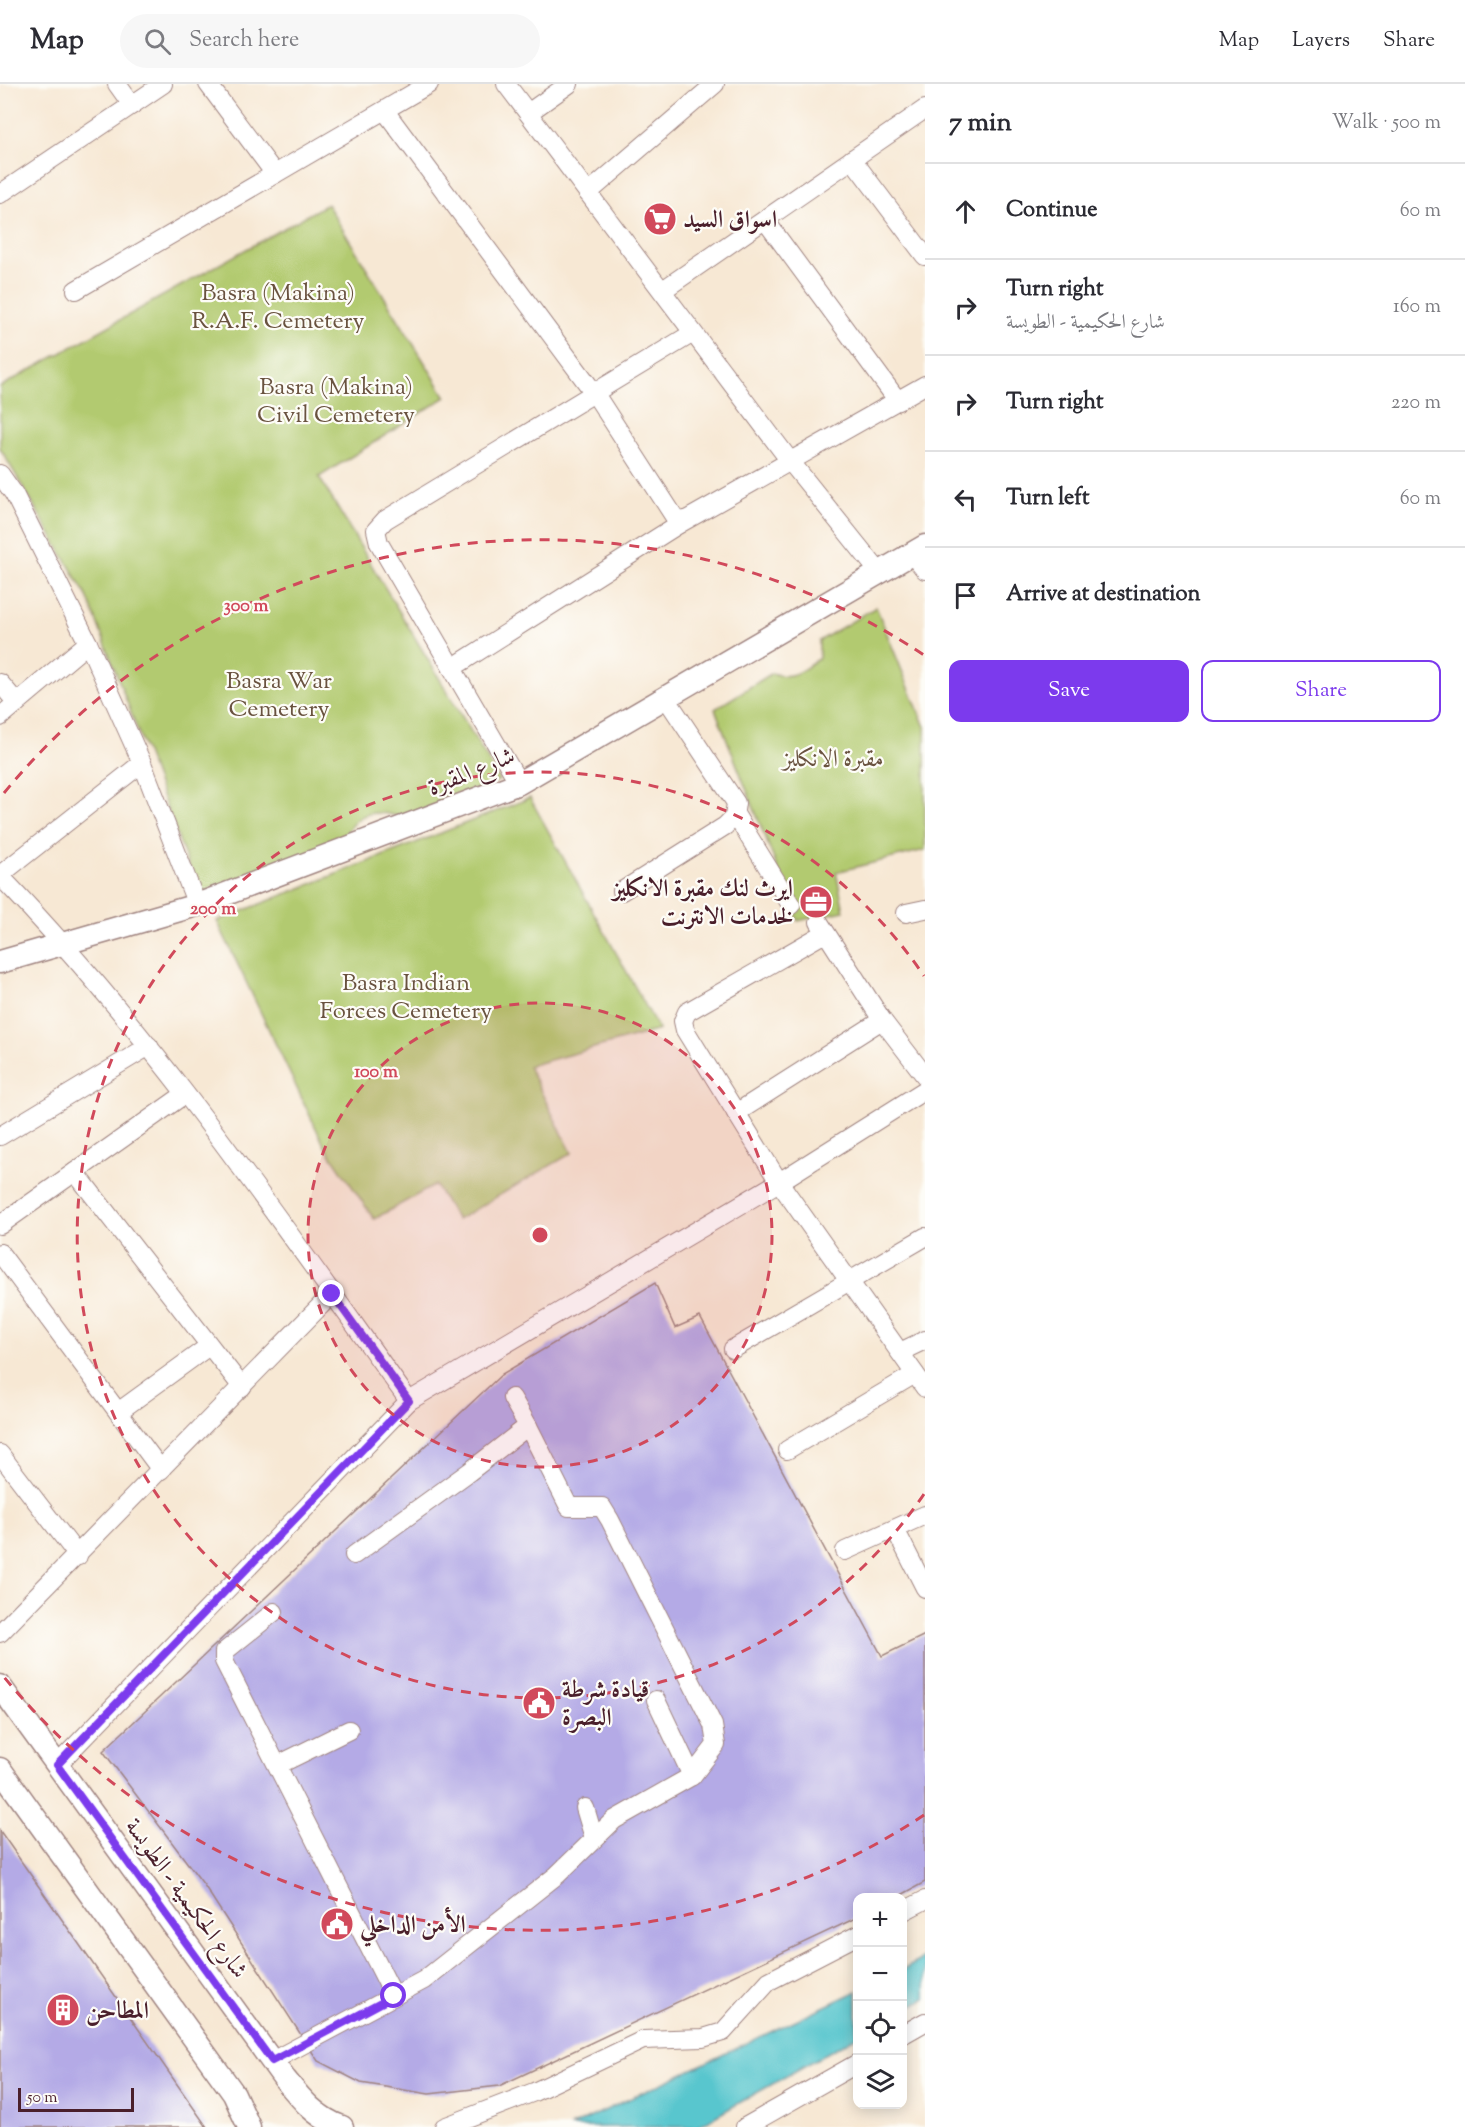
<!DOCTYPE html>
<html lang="en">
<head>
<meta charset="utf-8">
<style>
	body { margin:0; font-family:"Sorts Mill Goudy",Amiri,serif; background:#f7f7f7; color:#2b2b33 }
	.controls { position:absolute; right:18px; bottom:18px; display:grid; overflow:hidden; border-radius:12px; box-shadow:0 3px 15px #0003 }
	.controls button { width:54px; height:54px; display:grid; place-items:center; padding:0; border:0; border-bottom:2px solid #e1e1e2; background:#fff; color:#2b2b33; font:30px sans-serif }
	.scale { position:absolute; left:18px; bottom:15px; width:116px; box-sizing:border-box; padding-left:6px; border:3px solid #4a1f2b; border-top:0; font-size:16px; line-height:21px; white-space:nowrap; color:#4a1f2b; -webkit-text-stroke:4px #fdfcf7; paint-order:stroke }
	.stop { position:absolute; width:18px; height:18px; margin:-14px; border:4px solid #7c3aed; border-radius:50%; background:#fff }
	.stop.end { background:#7c3aed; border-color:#fff; box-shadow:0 2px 6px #0008 }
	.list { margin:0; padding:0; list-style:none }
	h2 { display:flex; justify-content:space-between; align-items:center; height:78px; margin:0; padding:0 24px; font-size:26px }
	h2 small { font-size:20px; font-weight:400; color:#7c7c81 }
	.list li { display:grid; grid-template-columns:39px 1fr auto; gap:18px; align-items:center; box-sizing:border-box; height:96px; padding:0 24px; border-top:2px solid #e1e1e2 }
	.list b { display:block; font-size:22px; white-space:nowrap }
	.list p { margin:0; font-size:20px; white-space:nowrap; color:#7c7c81 }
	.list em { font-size:20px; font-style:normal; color:#7c7c81 }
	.actions { display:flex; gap:12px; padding:18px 24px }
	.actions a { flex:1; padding:14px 0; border:2px solid #7c3aed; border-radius:12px; text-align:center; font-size:21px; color:#7c3aed }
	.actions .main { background:#7c3aed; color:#fff }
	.icon { flex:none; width:33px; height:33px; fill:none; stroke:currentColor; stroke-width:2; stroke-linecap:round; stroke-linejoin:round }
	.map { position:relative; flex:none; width:925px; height:2043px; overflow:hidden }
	header { display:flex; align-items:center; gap:36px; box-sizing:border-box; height:84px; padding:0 30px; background:#fff; border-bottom:2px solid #e1e1e2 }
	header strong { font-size:28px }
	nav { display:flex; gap:33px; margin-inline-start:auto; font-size:21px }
	.search { width:420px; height:54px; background:#f7f7f7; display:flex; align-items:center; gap:15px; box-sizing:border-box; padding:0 21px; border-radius:33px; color:#7c7c81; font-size:22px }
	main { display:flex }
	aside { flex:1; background:#fff }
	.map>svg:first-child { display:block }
	.green { fill:#b2ca6f; stroke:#7e744d; stroke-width:1.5 }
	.water { fill:#58c6ce; stroke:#51727c; stroke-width:1.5 }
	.building { fill:#b4aae6 }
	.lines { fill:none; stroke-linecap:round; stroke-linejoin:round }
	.minor-casing { stroke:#a08480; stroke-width:20 }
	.major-casing { stroke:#a08480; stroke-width:25 }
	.minor { stroke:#fff; stroke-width:18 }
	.major { stroke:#fff; stroke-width:22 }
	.route { stroke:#7c3aed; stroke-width:8 }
	.ring { fill:none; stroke:#d1495b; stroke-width:3; stroke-dasharray:10 8 }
	.labels { text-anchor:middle; stroke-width:4.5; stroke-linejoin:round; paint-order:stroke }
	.poi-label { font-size:24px; font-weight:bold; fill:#4a1f2b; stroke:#fdfcf7; text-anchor:start }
	.park-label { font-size:24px; fill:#69523f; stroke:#fdfcf7 }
	.street-label { font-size:24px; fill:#4a1f2b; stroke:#fdfcf7 }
	.centre { fill:#d1495b; stroke:#fdfcf7; stroke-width:3 }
	.ring-label { font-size:18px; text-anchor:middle; font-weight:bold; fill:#d1495b; stroke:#fdfcf7; stroke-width:4.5; stroke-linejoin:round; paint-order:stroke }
</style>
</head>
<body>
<header>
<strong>Map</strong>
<div class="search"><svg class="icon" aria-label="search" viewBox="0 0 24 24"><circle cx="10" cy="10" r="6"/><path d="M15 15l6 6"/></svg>Search here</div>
<nav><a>Map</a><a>Layers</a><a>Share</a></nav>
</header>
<main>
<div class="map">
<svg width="925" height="2043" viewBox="0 0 925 2043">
	<rect width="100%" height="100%" fill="#fdfcf7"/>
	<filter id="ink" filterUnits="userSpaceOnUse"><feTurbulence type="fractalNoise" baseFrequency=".0167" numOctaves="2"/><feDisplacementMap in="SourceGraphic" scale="12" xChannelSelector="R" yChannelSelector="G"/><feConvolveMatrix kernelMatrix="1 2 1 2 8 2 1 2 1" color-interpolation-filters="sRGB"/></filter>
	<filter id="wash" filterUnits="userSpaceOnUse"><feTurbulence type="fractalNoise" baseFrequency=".008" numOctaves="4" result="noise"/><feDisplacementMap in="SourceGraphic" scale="24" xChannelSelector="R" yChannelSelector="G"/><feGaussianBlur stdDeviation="1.35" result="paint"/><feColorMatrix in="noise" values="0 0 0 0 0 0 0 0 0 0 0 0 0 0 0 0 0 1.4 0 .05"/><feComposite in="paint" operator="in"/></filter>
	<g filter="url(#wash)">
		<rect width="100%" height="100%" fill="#f7e8d4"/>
		<g class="green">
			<path d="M 327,120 L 446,313 L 319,393 L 500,696 L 402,734 C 371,723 354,729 341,759 L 199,810 L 88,514 L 0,364 L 0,303 Z"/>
			<path d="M 876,523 L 925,643 L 925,766 L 836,788 L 844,827 L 798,837 L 715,625 L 772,589 C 791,597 804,586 819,574 L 819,557 Z"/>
			<path d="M 530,714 L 659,946 L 528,982 L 572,1069 L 457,1136 L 435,1101 L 374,1135 L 324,1061 L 217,837 Z"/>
		</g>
		<g class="water">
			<path d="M 925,1873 L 925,1914 L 903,1927 L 903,1886 Z"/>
			<path d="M 857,1907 L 857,1952 L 697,2043 L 570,2043 Z"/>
		</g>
		<g id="blocks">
			<g class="building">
				<path d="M 655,1199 L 675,1244 L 700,1233 L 882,1572 L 925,1551 L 925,1798 L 896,1814 L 858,1814 L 858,1833 L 499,2002 L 429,2010 L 361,1999 L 318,1977 L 204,1801 L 103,1667 L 502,1290 Z"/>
				<path d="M 0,1747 L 44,1810 L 207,2043 L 0,2043 Z"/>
			</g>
		</g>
	</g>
	<g filter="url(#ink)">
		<use href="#blocks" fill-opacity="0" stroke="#a08480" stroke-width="1.5"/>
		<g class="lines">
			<g class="minor-casing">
				<g id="minor">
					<path d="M 117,0 L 132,21"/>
					<path d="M 208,0 L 275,90"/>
					<path d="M 506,0 L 790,377 L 879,488"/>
					<path d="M 385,27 L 595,310 L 679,440"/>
					<path d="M 528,29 L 569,0"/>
					<path d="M 852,75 L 925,172"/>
					<path d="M 588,109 L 715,0"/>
					<path d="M 0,110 L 163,0"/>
					<path d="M 765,136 L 898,317"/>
					<path d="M 76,206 L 429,0"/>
					<path d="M 663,206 L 925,25"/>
					<path d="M 0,390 L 14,410 L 88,559 L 142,679 L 197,821"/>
					<path d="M 912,470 L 925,486"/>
					<path d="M 452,584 L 679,440 L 925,301"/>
					<path d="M 0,599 L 17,619"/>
					<path d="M 0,633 L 88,559"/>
					<path d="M 519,699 L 379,459 L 376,446 L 385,436 L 693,249"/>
					<path d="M 735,730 L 791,821"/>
					<path d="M 0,791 L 142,679"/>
					<path d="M 0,792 C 154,952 280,1137 409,1317"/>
					<path d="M 622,807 L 725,742 L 734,733 L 736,719 L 666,614"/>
					<path d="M 906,829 L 925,825"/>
					<path d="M 819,838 L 882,936 L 925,992"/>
					<path d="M 825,849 L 687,928 L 683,937 L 685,946 L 779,1098 L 925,1304"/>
					<path d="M 736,1029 L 882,936"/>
					<path d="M 0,1052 L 149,962"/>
					<path d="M 75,1088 L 242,1303"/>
					<path d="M 0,1141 L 185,1010"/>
					<path d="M 0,1169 L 161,1386"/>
					<path d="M 733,1265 L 925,1153"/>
					<path d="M 900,1268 L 925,1256"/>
					<path d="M 118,1328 L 209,1262"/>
					<path d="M 787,1366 L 915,1290"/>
					<path d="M 0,1370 L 78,1472"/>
					<path d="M 895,1445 L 925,1504"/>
					<path d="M 845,1467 L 925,1431"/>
					<path d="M 354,1471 L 469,1388 L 528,1342 L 512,1314"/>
					<path d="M 274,1528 L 224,1568 L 224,1577 L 394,1912"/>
					<path d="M 0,1549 L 332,1210"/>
					<path d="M 656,1616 L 692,1692"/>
					<path d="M 57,1681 L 409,1317 L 779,1098 L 925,1006"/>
					<path d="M 278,1681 L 349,1646"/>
					<path d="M 585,1724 L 594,1754"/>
					<path d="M 902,1828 L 925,1816"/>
					<path d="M 902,1951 L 925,1938"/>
					<path d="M 272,1977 L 424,1896 L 557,1791 L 614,1736 L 692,1692 L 716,1661 L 713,1641 L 610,1436 L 602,1423 L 569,1423 L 528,1342"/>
					<path d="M 444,2043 L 534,2008 L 643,1956 L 703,1954 L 723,1948 L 769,1897 L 858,1851"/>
					<path d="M 745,2043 L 858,1979"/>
				</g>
			</g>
			<g class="major-casing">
				<g id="major">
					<path d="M 0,878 L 197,821 L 519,699 L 925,462"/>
					<path d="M 0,1602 L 284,1994 C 301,2015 316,2034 342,2043"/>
					<path d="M 0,1685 L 234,2010 L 249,2043"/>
				</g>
			</g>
			<use href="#minor" class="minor"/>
			<use href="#major" class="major"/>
		</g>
	</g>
	<g class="lines" filter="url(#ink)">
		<path class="route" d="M 332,1210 L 409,1317 L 57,1681 L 272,1977 L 394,1912"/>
	</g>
	<circle cx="540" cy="1151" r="232" fill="#d1495b" fill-opacity=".12"/>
	<g class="ring">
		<circle cx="540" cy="1151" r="232"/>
		<path d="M924 1410A463 463 0 1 1 924 892"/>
		<path d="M924 1731A695 695 0 0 1 4 1593M4 709A695 695 0 0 1 924 571"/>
	</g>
	<defs>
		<g id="supermarket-disc" transform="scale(1.725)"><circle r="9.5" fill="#d1495b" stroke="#fdfcf7"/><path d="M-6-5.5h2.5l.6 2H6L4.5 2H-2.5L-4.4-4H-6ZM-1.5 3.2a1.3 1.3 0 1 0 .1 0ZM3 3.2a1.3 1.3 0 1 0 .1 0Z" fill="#fff"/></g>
		<g id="office-disc" transform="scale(1.725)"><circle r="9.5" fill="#d1495b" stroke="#fdfcf7"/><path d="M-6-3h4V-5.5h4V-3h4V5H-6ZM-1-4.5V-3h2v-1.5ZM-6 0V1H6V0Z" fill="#fff"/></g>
		<g id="civic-disc" transform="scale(1.725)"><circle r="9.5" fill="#d1495b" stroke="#fdfcf7"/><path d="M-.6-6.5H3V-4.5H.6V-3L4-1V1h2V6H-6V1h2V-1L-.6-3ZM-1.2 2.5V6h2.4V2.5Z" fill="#fff"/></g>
		<g id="building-disc" transform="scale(1.725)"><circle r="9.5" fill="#d1495b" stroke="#fdfcf7"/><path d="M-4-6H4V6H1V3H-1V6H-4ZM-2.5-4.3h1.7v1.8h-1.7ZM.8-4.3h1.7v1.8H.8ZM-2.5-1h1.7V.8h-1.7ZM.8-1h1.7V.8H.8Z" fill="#fff"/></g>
	</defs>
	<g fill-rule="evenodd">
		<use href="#supermarket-disc" x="660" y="135"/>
		<use href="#office-disc" x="816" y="818"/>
		<use href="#civic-disc" x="539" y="1619"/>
		<use href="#civic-disc" x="337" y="1840"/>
		<use href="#building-disc" x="63" y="1926"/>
	</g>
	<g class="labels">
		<g class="poi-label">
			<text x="683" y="143">اسواق السيد</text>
			<text x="793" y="812" text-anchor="end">ايرث لنك مقبرة الانكليز<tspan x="793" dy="28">لخدمات الانترنت</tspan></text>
			<text x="562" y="1613">قيادة شرطة<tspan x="562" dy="28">البصرة</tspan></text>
			<text x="360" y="1848">الأمن الداخلي</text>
			<text x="86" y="1934">المطاحن</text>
		</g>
		<g class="park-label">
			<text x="278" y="216">Basra (Makina)<tspan x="278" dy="28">R.A.F. Cemetery</tspan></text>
			<text x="336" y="310">Basra (Makina)<tspan x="336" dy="28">Civil Cemetery</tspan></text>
			<text x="279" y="604">Basra War<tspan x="279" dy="28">Cemetery</tspan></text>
			<text x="833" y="682">مقبرة الانكليز</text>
			<text x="406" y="906">Basra Indian<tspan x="406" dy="28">Forces Cemetery</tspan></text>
		</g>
		<g class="street-label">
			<text transform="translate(471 687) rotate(-22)" y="8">شارع المقبرة</text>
			<text transform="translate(187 1814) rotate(54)" y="8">شارع الحكيمية - الطويسة</text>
		</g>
	</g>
	<circle cx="540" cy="1151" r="9" class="centre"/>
	<g class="ring-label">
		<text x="246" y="527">300 m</text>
		<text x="213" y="830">200 m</text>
		<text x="376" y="993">100 m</text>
	</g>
</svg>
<div class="controls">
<button>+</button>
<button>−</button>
<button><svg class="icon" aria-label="locate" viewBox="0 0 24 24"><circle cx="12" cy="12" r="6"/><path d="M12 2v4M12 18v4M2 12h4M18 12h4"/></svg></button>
<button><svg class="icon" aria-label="layers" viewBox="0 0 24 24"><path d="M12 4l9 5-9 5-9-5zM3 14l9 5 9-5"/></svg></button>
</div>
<div class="scale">50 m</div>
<div class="stop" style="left:394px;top:1912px"></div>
<div class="stop end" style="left:332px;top:1210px"></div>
</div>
<aside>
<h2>7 min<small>Walk · 500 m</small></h2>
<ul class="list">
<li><svg class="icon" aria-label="ahead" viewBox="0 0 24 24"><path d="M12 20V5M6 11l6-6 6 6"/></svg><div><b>Continue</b></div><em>60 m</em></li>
<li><svg class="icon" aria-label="right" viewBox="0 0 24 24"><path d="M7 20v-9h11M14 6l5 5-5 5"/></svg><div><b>Turn right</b><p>شارع الحكيمية - الطويسة</p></div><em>160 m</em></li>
<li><svg class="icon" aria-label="right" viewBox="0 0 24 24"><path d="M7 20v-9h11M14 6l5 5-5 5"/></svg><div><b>Turn right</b></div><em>220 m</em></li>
<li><svg class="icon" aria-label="left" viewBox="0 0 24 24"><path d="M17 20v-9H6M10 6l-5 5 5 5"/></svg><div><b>Turn left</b></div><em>60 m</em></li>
<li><svg class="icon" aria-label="arrive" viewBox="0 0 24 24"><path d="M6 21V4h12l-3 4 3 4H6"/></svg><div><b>Arrive at destination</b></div></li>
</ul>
<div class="actions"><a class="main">Save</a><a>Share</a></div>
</aside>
</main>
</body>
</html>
